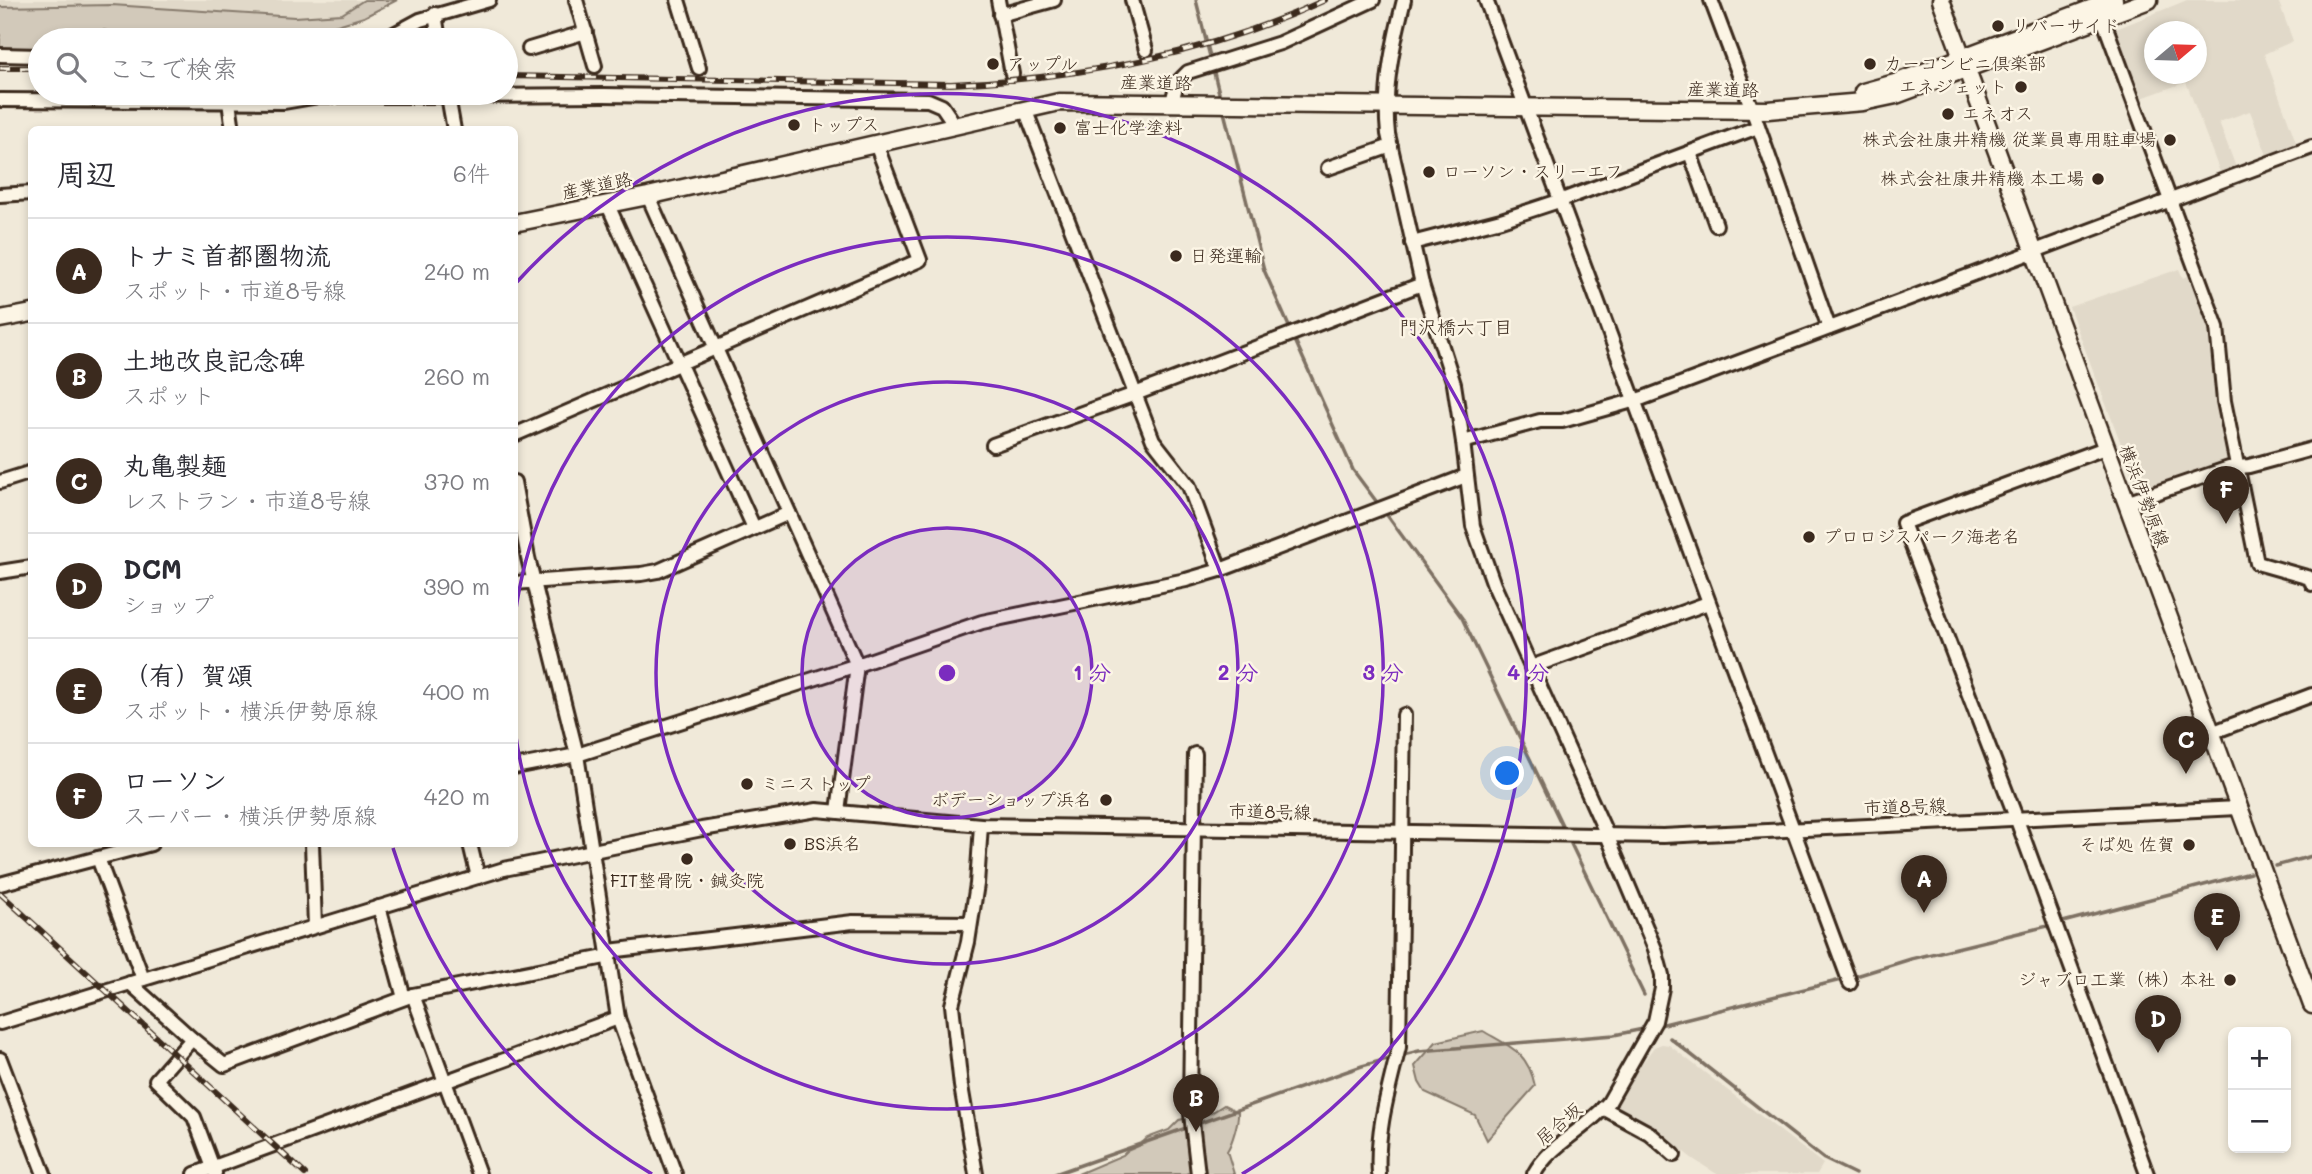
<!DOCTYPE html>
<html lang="ja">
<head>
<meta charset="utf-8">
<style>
	body { margin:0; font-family:Mali,"Klee One",sans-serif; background:#f7f7f7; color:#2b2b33 }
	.controls { position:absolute; right:21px; bottom:21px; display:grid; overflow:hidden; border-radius:10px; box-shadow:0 4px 10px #0003 }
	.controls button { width:63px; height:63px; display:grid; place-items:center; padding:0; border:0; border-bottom:2px solid #e1e1e2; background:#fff; color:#2b2b33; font:35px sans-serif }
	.compass { position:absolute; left:2144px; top:21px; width:63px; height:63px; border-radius:50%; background:#fff; box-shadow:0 4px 10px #0003; rotate:71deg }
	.you { position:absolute; left:1508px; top:774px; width:24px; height:24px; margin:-18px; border:5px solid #fff; border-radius:50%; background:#1a73e8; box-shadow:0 0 0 10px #1a73e833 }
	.badge { display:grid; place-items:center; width:46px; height:46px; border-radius:50%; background:#3b2a1e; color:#fff; font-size:23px; font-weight:700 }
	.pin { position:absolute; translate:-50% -58px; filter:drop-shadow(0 2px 4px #0008) }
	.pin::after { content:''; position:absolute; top:37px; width:24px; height:21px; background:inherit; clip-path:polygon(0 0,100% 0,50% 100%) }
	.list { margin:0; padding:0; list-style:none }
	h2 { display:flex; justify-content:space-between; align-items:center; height:91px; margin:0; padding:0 28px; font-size:30px }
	h2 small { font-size:23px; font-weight:400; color:#7c7c81 }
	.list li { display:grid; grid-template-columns:46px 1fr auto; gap:21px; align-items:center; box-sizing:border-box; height:105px; padding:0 28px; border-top:2px solid #e1e1e2 }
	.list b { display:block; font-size:26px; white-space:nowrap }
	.list p { margin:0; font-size:23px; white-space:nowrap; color:#7c7c81 }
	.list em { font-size:23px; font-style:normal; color:#7c7c81 }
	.icon { flex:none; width:38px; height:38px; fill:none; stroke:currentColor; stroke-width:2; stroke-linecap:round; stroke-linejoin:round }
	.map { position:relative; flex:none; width:2312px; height:1174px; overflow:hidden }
	.search { position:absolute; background:#fff; box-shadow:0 4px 10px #0003; left:28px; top:28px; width:490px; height:77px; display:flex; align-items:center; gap:18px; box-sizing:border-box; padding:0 24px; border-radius:38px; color:#7c7c81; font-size:26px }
	.panel { position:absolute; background:#fff; box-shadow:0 4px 10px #0003; left:28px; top:126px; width:490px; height:721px; border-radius:10px }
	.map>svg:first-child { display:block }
	.built { fill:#e1d9c9; fill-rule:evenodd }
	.green { fill:#d2c9ba; stroke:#867a6c; stroke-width:2 }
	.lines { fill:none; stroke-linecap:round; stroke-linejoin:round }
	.stream { stroke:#7e7163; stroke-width:3.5 }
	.minor-casing { stroke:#3b2a1e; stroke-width:18 }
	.major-casing { stroke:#3b2a1e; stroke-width:21 }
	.minor { stroke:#fcf5e5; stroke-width:12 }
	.major { stroke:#fcf5e5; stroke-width:16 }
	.rail-casing { stroke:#3b2a1e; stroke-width:6 }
	.rail { stroke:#fcf5e5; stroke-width:3.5; stroke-dasharray:10; stroke-linecap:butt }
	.ring { fill:none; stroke:#7b2cbf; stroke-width:3.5 }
	.poi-dot { fill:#3b2a1e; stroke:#fcf5e5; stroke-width:2.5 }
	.labels { text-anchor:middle; stroke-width:5; stroke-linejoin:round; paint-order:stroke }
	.poi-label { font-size:18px; fill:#3b2a1e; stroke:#fcf5e5; text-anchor:start }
	.street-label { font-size:18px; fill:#3b2a1e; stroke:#fcf5e5 }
	.neighbourhood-label { font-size:19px; fill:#3b2a1e; stroke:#fcf5e5 }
	.centre { fill:#7b2cbf; stroke:#fcf5e5; stroke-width:3.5 }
	.ring-label { font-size:21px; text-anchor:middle; font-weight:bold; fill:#7b2cbf; stroke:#fcf5e5; stroke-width:5; stroke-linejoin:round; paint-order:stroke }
</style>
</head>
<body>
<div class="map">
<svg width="2312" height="1174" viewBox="0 0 2312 1174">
	<rect width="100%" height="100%" fill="#f0e9d9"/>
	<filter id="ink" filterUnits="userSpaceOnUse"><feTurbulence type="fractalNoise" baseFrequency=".0143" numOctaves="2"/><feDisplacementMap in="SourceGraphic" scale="14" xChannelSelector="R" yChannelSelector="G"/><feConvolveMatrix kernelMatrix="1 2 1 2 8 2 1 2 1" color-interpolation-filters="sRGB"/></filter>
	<g filter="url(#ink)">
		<g class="built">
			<path d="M 0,0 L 364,0 L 342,14 L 295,17 L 112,5 L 0,7 Z"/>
			<path d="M 2187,0 L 2278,0 L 2293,41 L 2264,54 L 2297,145 L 2267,155 L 2250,111 L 2219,122 L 2237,170 L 2221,175 L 2186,82 L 2139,99 L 2114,30 ZM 2154,32 L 2196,32 L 2196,74 L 2154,74 Z"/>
			<path d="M 2179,269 L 2183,278 L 2191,275 L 2211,332 L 2218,391 L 2229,460 L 2139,491 L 2069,307 Z"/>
			<path d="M 1662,1044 L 1669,1045 L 1823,1164 L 1817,1174 L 1717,1174 L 1693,1159 L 1661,1134 L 1611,1106 L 1654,1047 Z"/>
		</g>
		<g class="green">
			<path d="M 364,0 L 397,0 L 364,17 L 314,32 L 255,37 L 228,34 L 126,35 L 103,30 L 90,31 L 75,40 L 40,40 L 40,52 L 0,51 L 0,7 L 112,5 L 295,17 L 342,14 Z"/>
			<path d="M 1483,1031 C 1511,1047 1528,1052 1535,1086 L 1487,1140 L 1475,1115 L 1425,1092 L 1419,1082 L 1415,1066 L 1436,1042 Z"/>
			<path d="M 1224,1105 L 1238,1112 C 1239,1120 1232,1144 1227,1151 L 1234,1174 L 1202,1174 L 1194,1170 L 1186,1174 L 1078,1174 L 1123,1155 L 1127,1151 L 1139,1146 L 1147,1138 L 1169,1130 L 1179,1120 L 1211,1113 Z"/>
		</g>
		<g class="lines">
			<g class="stream">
				<path d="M 1196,0 L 1221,101"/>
				<path d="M 1223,108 L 1264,270 L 1291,331"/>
				<path d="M 1294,338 L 1353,470 L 1379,505"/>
				<path d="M 1384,511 L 1462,618 L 1644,995"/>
				<path d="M 2275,866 L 2312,856"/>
				<path d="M 2059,923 L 2250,873"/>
				<path d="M 1853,977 L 1911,959 L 2052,925"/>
				<path d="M 1656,1026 L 1845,979"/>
				<path d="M 1670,1038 L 1824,1159 L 1855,1174"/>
				<path d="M 1399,1056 L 1419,1051 L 1614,1035 L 1648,1028"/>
				<path d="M 1197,1124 L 1362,1066 L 1391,1058"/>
				<path d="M 1055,1174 L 1189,1127"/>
			</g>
			<g class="minor-casing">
				<g id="minor">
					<path d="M 576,0 L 595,66"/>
					<path d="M 678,0 L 699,68"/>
					<path d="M 998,0 L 1012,74"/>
					<path d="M 1132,0 L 1146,50"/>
					<path d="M 1404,0 C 1393,44 1383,89 1388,134 L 1422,284 L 1454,384 L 1463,442 L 1473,526 L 1494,585 L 1607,835 L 1655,949 L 1662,975 L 1662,988 L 1655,1021 L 1609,1102 C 1587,1129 1551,1143 1534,1174"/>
					<path d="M 1486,0 L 1850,983"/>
					<path d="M 1711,0 L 1756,120 L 1829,328"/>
					<path d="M 435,14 L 439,40"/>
					<path d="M 1000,15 L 1054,0"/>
					<path d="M 2103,19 L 2217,327 L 2224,401 L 2257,563 L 2310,578 L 2312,584"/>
					<path d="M 383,40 L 420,20 L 489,0"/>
					<path d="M 529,49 L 586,32"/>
					<path d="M 0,55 L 40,56"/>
					<path d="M 0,100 L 284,102 L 319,96 L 448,96"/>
					<path d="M 229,102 L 233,130"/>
					<path d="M 1172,102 L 1177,83 L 1188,72 L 1280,43 L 1373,0"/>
					<path d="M 1025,109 L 1153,440 L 1189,486 L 1220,570"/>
					<path d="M 454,130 L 448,96 L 604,95 L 928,100 L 942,106 L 955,125"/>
					<path d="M 1690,153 L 1716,225"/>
					<path d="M 1328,168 L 1391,146"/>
					<path d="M 0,195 L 32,193"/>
					<path d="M 648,196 L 857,665 L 838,811"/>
					<path d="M 607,203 L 754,528"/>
					<path d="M 1412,243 L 1501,220 L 1559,201 L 1758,127"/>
					<path d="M 514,435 L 920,260 L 876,144"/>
					<path d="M 1463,442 L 1540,421 L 1562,421 L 1643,398 L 2312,147"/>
					<path d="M 993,445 L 1135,394 L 1422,284"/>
					<path d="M 2105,448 L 1903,523 L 2017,820 L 2147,1174"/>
					<path d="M 0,482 L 32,472"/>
					<path d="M 514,482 L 528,558 L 577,755 L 618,1018 L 675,1174"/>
					<path d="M 2126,503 L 2229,468 L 2249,466 L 2312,449"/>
					<path d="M 0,572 L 32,567"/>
					<path d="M 514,583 L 641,574 L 658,571 L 789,513"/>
					<path d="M 1531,667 L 1708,603"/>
					<path d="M 2211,733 L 2312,695"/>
					<path d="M 1195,754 L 1190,1105 L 1198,1174"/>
					<path d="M 514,767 L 577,755 L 857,665 L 982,622 L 1186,580 L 1220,570 L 1466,476"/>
					<path d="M 312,844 L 315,926"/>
					<path d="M 470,844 L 478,877"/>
					<path d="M 98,858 L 143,979"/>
					<path d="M 0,884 L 151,844"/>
					<path d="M 379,907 L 404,998"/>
					<path d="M 609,951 L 853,922 L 970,923"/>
					<path d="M 130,983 L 192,1039 L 156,1080 L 194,1117 L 215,1173"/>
					<path d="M 413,995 L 479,1174"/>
					<path d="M 0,1023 L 504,869 L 702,829 L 817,810 L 981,825 L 1663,836 L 2238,808"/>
					<path d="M 192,1039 L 224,1065 L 413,995 L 610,956"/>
					<path d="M 0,1059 L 44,1174"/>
					<path d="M 1603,1108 L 1649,1133 L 1674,1155"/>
					<path d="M 195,1174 L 618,1018"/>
					<path d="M 976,1174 L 961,1086 L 952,1005 L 968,942 L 977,884 L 981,825"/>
					<path d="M 1379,1174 C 1376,1130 1389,1089 1399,1047 L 1404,715"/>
				</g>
			</g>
			<g class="major-casing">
				<g id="major">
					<path d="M 1941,0 L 2312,1005"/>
					<path d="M 1863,92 L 1895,83 L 2114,0"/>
					<path d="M 514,223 L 648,196 L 1059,102 L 1768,110 L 1863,102 L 1896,95 L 2149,0"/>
					<path d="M 0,319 L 32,313"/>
				</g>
			</g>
			<use href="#minor" class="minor"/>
			<use href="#major" class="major"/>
			<g class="rail-casing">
				<g id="rail">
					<path d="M 0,68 L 40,68"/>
					<path d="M 506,76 L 951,84 C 1081,78 1206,55 1325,0"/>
					<path d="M 0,893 L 305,1174"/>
				</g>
			</g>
			<use href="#rail" class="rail"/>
		</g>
	</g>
	<circle cx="947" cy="673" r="145" fill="#7b2cbf" fill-opacity=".12"/>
	<g class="ring">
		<circle cx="947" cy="673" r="145"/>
		<circle cx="947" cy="673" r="291"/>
		<path d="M515 616A436 436 0 1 1 515 730"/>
		<path d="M652 1174A581 581 0 0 1 393 848M515 284A581 581 0 1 1 1242 1174"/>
	</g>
	<g class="poi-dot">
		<circle cx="1998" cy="26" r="7"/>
		<circle cx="993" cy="64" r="7"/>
		<circle cx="1870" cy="64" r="7"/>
		<circle cx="2021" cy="87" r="7"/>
		<circle cx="1948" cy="114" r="7"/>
		<circle cx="794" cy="125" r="7"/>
		<circle cx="1060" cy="128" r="7"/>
		<circle cx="2170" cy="140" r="7"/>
		<circle cx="1429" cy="172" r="7"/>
		<circle cx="2098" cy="179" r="7"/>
		<circle cx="1176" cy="256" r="7"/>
		<circle cx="1809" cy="537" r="7"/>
		<circle cx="747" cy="784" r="7"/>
		<circle cx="1106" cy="800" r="7"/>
		<circle cx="790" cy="844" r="7"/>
		<circle cx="2189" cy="845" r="7"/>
		<circle cx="687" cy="859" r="7"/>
		<circle cx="2230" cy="980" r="7"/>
	</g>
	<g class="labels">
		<g class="poi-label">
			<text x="2012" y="32">リバーサイド</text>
			<text x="1007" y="70">アップル</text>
			<text x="1884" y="70">カーコンビニ倶楽部</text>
			<text x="2007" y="93" text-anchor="end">エネジェット</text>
			<text x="1962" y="120">エネオス</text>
			<text x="808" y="131">トップス</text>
			<text x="1074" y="134">富士化学塗料</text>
			<text x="2156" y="146" text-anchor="end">株式会社康井精機 従業員専用駐車場</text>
			<text x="1443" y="178">ローソン・スリーエフ</text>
			<text x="2084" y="185" text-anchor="end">株式会社康井精機 本工場</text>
			<text x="1190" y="262">日発運輸</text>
			<text x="1823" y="543">プロロジスパーク海老名</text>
			<text x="761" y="790">ミニストップ</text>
			<text x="1092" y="806" text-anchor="end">ボデーショップ浜名</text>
			<text x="804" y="850">BS浜名</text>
			<text x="2175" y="851" text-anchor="end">そば処 佐賀</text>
			<text x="687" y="887" text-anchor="middle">FIT整骨院・鍼灸院</text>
			<text x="2216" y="986" text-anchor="end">ジャブロ工業（株）本社</text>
		</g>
		<g class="street-label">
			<text transform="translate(1156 83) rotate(1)" y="6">産業道路</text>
			<text transform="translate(1723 90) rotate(1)" y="6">産業道路</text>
			<text transform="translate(597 186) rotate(-12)" y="6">産業道路</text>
			<text transform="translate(2144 496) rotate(69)" y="6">横浜伊勢原線</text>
			<text transform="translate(1905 807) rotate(-2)" y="6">市道8号線</text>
			<text transform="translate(1270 812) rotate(1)" y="6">市道8号線</text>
			<text transform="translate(1559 1124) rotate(-41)" y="6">居合坂</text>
		</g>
		<g class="neighbourhood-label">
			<text x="1456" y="334">門沢橋六丁目</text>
		</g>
	</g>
	<circle cx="947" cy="673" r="10" class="centre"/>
	<g class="ring-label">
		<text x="1092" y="680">1 分</text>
		<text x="1238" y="680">2 分</text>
		<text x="1383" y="680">3 分</text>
		<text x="1528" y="680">4 分</text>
	</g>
</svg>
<div class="controls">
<button>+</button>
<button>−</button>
</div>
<svg class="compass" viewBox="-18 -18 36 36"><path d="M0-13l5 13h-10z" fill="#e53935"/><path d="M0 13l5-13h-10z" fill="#7c7c81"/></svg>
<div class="you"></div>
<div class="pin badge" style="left:1924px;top:913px">A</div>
<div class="pin badge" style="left:1196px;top:1132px">B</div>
<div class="pin badge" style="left:2186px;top:774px">C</div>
<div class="pin badge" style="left:2158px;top:1053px">D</div>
<div class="pin badge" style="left:2217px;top:951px">E</div>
<div class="pin badge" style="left:2226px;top:524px">F</div>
<div class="search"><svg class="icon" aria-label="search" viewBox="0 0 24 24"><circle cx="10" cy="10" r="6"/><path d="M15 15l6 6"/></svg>ここで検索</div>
<section class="panel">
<h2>周辺<small>6件</small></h2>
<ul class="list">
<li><span class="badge">A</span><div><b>トナミ首都圏物流</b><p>スポット · 市道8号線</p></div><em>240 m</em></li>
<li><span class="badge">B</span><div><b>土地改良記念碑</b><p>スポット</p></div><em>260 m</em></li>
<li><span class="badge">C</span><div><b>丸亀製麺</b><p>レストラン · 市道8号線</p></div><em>370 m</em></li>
<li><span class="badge">D</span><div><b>DCM</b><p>ショップ</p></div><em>390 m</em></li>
<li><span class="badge">E</span><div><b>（有）賀頌</b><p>スポット · 横浜伊勢原線</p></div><em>400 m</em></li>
<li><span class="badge">F</span><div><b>ローソン</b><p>スーパー · 横浜伊勢原線</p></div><em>420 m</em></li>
</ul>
</section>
</div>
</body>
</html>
